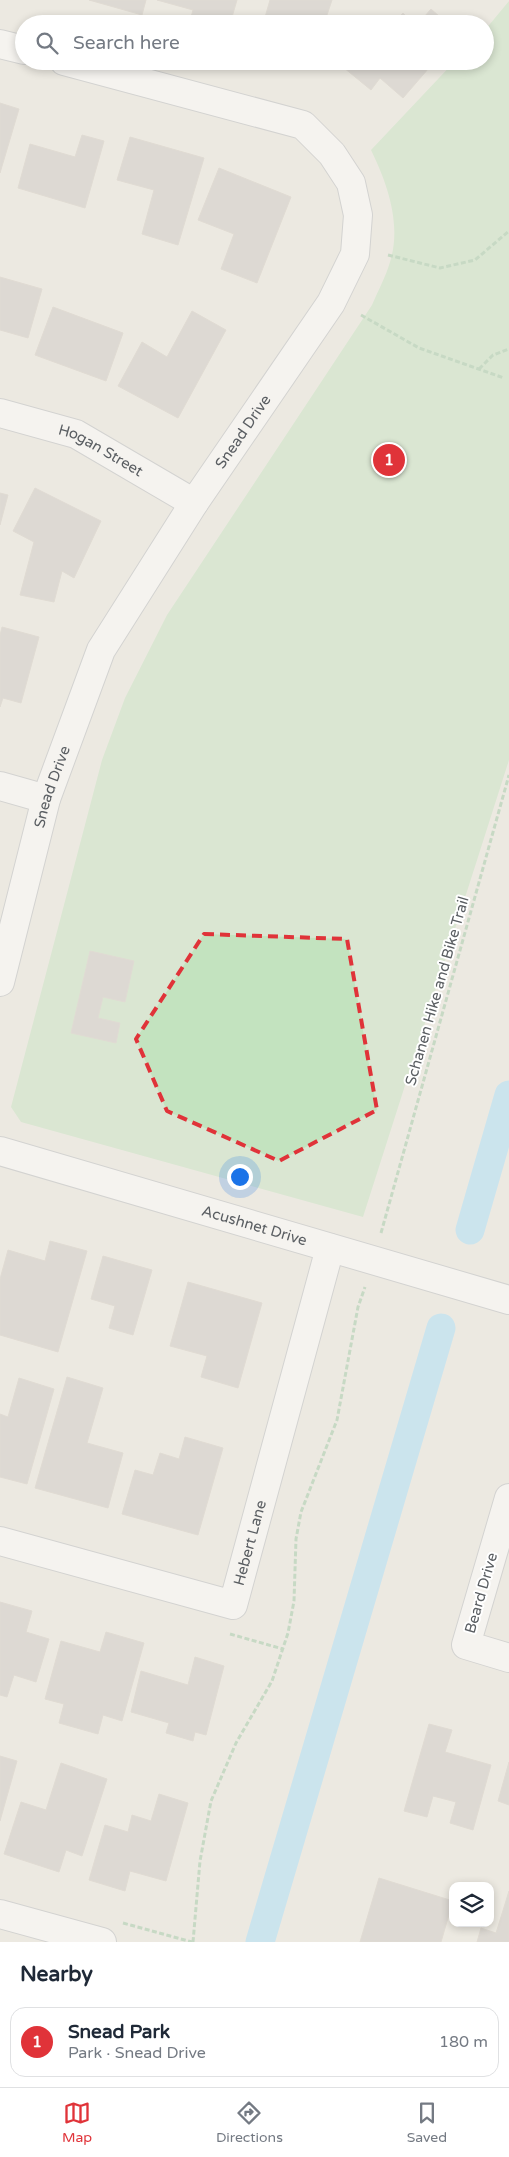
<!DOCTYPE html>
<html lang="en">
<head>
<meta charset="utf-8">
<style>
	body { margin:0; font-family:"Varela Round",sans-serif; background:#f6f6f7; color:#1f2937 }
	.controls { position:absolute; right:15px; bottom:15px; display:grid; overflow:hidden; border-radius:10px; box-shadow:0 2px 8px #0003 }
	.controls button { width:45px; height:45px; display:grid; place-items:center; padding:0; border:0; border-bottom:1px solid #e0e1e3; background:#fff; color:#1f2937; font:25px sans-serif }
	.you { position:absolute; left:239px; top:1176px; width:18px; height:18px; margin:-12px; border:4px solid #fff; border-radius:50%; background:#1a73e8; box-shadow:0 0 0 8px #1a73e833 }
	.badge { display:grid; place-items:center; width:32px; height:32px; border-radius:50%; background:#e03339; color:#fff; font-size:16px; font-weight:700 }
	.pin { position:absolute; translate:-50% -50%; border:2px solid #fff; box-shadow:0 1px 5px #0006 }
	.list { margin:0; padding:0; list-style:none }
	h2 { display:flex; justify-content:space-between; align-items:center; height:65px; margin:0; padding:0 20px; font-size:21px }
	h2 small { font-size:16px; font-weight:400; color:#747a83 }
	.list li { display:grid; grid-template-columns:32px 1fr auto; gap:15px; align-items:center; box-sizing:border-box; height:70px; margin:0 10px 10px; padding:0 10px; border:1px solid #e0e1e3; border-radius:15px }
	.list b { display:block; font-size:19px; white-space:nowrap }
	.list p { margin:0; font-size:16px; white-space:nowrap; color:#747a83 }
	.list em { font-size:16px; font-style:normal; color:#747a83 }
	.icon { flex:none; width:28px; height:28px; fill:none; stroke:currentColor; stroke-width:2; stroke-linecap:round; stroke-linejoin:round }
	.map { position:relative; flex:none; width:509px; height:1942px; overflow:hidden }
	.search { position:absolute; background:#fff; box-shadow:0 2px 8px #0003; left:15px; right:15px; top:15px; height:55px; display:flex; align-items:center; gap:12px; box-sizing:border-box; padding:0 18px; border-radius:28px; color:#747a83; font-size:19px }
	.sheet { height:145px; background:#fff }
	nav { display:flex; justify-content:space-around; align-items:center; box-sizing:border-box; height:70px; border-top:1px solid #e0e1e3; background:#fff; font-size:14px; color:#747a83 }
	nav a { display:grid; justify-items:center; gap:2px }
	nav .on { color:#e03339 }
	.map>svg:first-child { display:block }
	.green { fill:#c3e3bf }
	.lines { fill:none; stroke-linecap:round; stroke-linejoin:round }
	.canal { stroke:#a3defb; stroke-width:29 }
	.building { fill:#cac5c1; stroke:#d0cac0 }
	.minor-casing { stroke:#b4b8bc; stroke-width:30 }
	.path { stroke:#99c6a1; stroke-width:3; stroke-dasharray:5 2.5; stroke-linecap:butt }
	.minor { stroke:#fff; stroke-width:28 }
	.marked { fill:none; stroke:#e03339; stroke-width:4; stroke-dasharray:10 6; stroke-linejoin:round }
	.labels { text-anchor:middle; stroke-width:4; stroke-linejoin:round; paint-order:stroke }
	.street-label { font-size:15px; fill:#5a5e62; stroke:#fff }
</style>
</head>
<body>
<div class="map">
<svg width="509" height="1942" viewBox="0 0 509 1942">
	<rect width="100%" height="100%" fill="#ece9e1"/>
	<path class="green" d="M 509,1 L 509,760 L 363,1217 L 21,1122 L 11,1107 L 102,760 L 125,698 L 167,615 L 372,305 C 378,291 386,276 390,262 C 402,224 387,183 371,150 L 455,61 L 485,61 L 485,30 Z"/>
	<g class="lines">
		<g class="canal">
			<path d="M 470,1230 L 509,1095"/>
			<path d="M 260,1942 L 441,1328"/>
		</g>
	</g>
	<g class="building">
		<path d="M 89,0 L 146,0 L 142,15 Z"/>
		<path d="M 157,0 L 237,0 L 230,24 L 189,24 L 193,10 Z"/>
		<path d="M 270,0 L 332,0 L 324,24 L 263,24 Z"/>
		<path d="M 431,9 L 448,24 L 418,24 Z"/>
		<path d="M 403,13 L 414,24 L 393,24 Z"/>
		<path d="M 340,61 L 435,61 L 403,98 L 380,78 L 371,90 L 338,63 Z"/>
		<path d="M 0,103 L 19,109 L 0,173 Z"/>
		<path d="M 82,135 L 104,141 L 85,208 L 18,188 L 30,144 L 75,157 Z"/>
		<path d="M 130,137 L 204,158 L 178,245 L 142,234 L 154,190 L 117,180 Z"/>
		<path d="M 219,168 L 291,197 L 257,283 L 221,269 L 234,234 L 198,220 Z"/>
		<path d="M 0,277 L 42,289 L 28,338 L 0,330 Z"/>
		<path d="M 53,307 L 123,333 L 106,381 L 35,355 Z"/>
		<path d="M 192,311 L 226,330 L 178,418 L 118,386 L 142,342 L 167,357 Z"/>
		<path d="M 35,488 L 101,521 L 74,578 L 62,571 L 54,602 L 20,595 L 34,542 L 13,531 Z"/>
		<path d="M 0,493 L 8,495 L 0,525 Z"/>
		<path d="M 2,627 L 39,637 L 21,703 L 3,698 L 0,707 L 0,635 Z"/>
		<path d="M 90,951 L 134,961 L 125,1002 L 103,997 L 98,1018 L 120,1023 L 116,1043 L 71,1033 Z"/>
		<path d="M 50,1241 L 87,1251 L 58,1352 L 0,1335 L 0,1279 L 8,1250 L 45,1261 Z"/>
		<path d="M 103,1256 L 152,1270 L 133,1335 L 109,1328 L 115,1306 L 91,1299 Z"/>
		<path d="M 188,1282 L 262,1303 L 238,1388 L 201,1377 L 207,1356 L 170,1346 Z"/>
		<path d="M 67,1377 L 103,1388 L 87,1443 L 123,1453 L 108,1508 L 35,1488 Z"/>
		<path d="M 19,1378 L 54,1389 L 27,1484 L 0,1477 L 0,1414 L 8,1417 Z"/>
		<path d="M 185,1437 L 223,1448 L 198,1535 L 122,1514 L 135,1470 L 153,1475 L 160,1453 L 179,1459 Z"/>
		<path d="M 0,1602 L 32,1611 L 26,1632 L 49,1639 L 36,1682 L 14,1675 L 7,1697 L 0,1695 Z"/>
		<path d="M 106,1632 L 144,1643 L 122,1721 L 103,1715 L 98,1734 L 59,1723 L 64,1704 L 45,1699 L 61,1641 L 100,1652 Z"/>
		<path d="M 195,1657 L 224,1666 L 206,1735 L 195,1732 L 193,1741 L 166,1733 L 169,1723 L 131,1712 L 141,1671 L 188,1685 Z"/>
		<path d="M 429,1724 L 452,1730 L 445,1752 L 491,1765 L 473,1830 L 450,1823 L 456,1802 L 433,1796 L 427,1817 L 404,1811 Z"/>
		<path d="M 0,1756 L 17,1761 L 0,1821 Z"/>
		<path d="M 509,1762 L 509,1805 L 498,1801 Z"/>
		<path d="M 61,1763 L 107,1779 L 82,1856 L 66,1850 L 59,1872 L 4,1854 L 21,1802 L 46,1810 Z"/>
		<path d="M 159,1794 L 188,1803 L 166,1881 L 130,1871 L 125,1891 L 89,1880 L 105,1825 L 128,1832 L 132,1815 L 151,1821 Z"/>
		<path d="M 379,1878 L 453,1901 L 441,1942 L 360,1942 Z"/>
		<path d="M 509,1891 L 509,1942 L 477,1942 L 481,1928 L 496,1933 Z"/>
	</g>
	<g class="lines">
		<g class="minor-casing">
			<g id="minor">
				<path d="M 0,44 L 24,50"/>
				<path id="s1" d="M 0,413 L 76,434 L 194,503"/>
				<path d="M 0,786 L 46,799"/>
				<path id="s2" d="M 0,982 L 46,799 L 101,650 L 194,503 L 331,303 L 355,254 L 358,215 L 351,183 L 332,154 L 303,125 L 64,61"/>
				<path id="s3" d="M 0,1151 L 509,1300"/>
				<path d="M 509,1498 L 466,1645 L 509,1658"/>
				<path id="s4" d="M 0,1541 L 233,1605 L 330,1248"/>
				<path d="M 0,1914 L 102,1942"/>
			</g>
		</g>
		<g class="path">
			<path d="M 388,255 L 440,268 L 475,260 L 509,231"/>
			<path d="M 361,315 L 419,348 L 504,378"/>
			<path d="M 479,369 L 493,355 L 509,349"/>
			<path d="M 381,1233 L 509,775"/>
			<path d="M 230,1634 L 283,1649"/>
			<path d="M 123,1923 L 192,1942"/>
			<path d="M 193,1942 L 200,1861 L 211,1801 L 236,1743 L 272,1681 L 288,1633 L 294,1601 L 296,1539 L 301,1512 L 337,1420 L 358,1307 L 365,1287"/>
		</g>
		<use href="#minor" class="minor"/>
	</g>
	<path d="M0 0H509V1942H0ZM 204,934 L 347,939 L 377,1110 L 279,1161 L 167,1111 L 136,1039 Z" fill="#ece9e1" fill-opacity=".55" fill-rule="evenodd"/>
	<path class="marked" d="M 204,934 L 347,939 L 377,1110 L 279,1161 L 167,1111 L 136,1039 Z"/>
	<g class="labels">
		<g class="street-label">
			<text dy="5" stroke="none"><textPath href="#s2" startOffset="608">Snead Drive</textPath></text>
			<text dy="5" stroke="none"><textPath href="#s1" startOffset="108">Hogan Street</textPath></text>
			<text dy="5" stroke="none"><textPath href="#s2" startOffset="202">Snead Drive</textPath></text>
			<text transform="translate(437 991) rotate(-74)" y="5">Schanen Hike and Bike Trail</text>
			<text dy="5" stroke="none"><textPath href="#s3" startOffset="265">Acushnet Drive</textPath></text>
			<text dy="5" stroke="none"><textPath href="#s4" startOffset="306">Hebert Lane</textPath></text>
			<text transform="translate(481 1593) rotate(-74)" y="5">Beard Drive</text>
		</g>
	</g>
</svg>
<div class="controls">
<button><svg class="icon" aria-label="layers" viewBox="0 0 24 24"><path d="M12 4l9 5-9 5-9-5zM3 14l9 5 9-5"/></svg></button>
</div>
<div class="you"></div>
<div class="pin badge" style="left:389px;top:460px">1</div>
<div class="search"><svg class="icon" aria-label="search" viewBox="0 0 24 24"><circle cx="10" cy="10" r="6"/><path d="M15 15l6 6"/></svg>Search here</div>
</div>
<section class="sheet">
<h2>Nearby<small></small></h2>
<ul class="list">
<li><span class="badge">1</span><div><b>Snead Park</b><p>Park · Snead Drive</p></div><em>180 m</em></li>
</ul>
</section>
<nav>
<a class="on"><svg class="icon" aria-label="map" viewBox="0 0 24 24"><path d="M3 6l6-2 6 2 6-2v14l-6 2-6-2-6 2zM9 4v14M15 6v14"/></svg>Map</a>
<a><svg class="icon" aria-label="directions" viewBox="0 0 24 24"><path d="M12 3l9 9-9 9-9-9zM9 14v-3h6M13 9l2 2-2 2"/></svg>Directions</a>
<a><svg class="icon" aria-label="saved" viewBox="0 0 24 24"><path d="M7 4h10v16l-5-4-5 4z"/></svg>Saved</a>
</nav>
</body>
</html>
